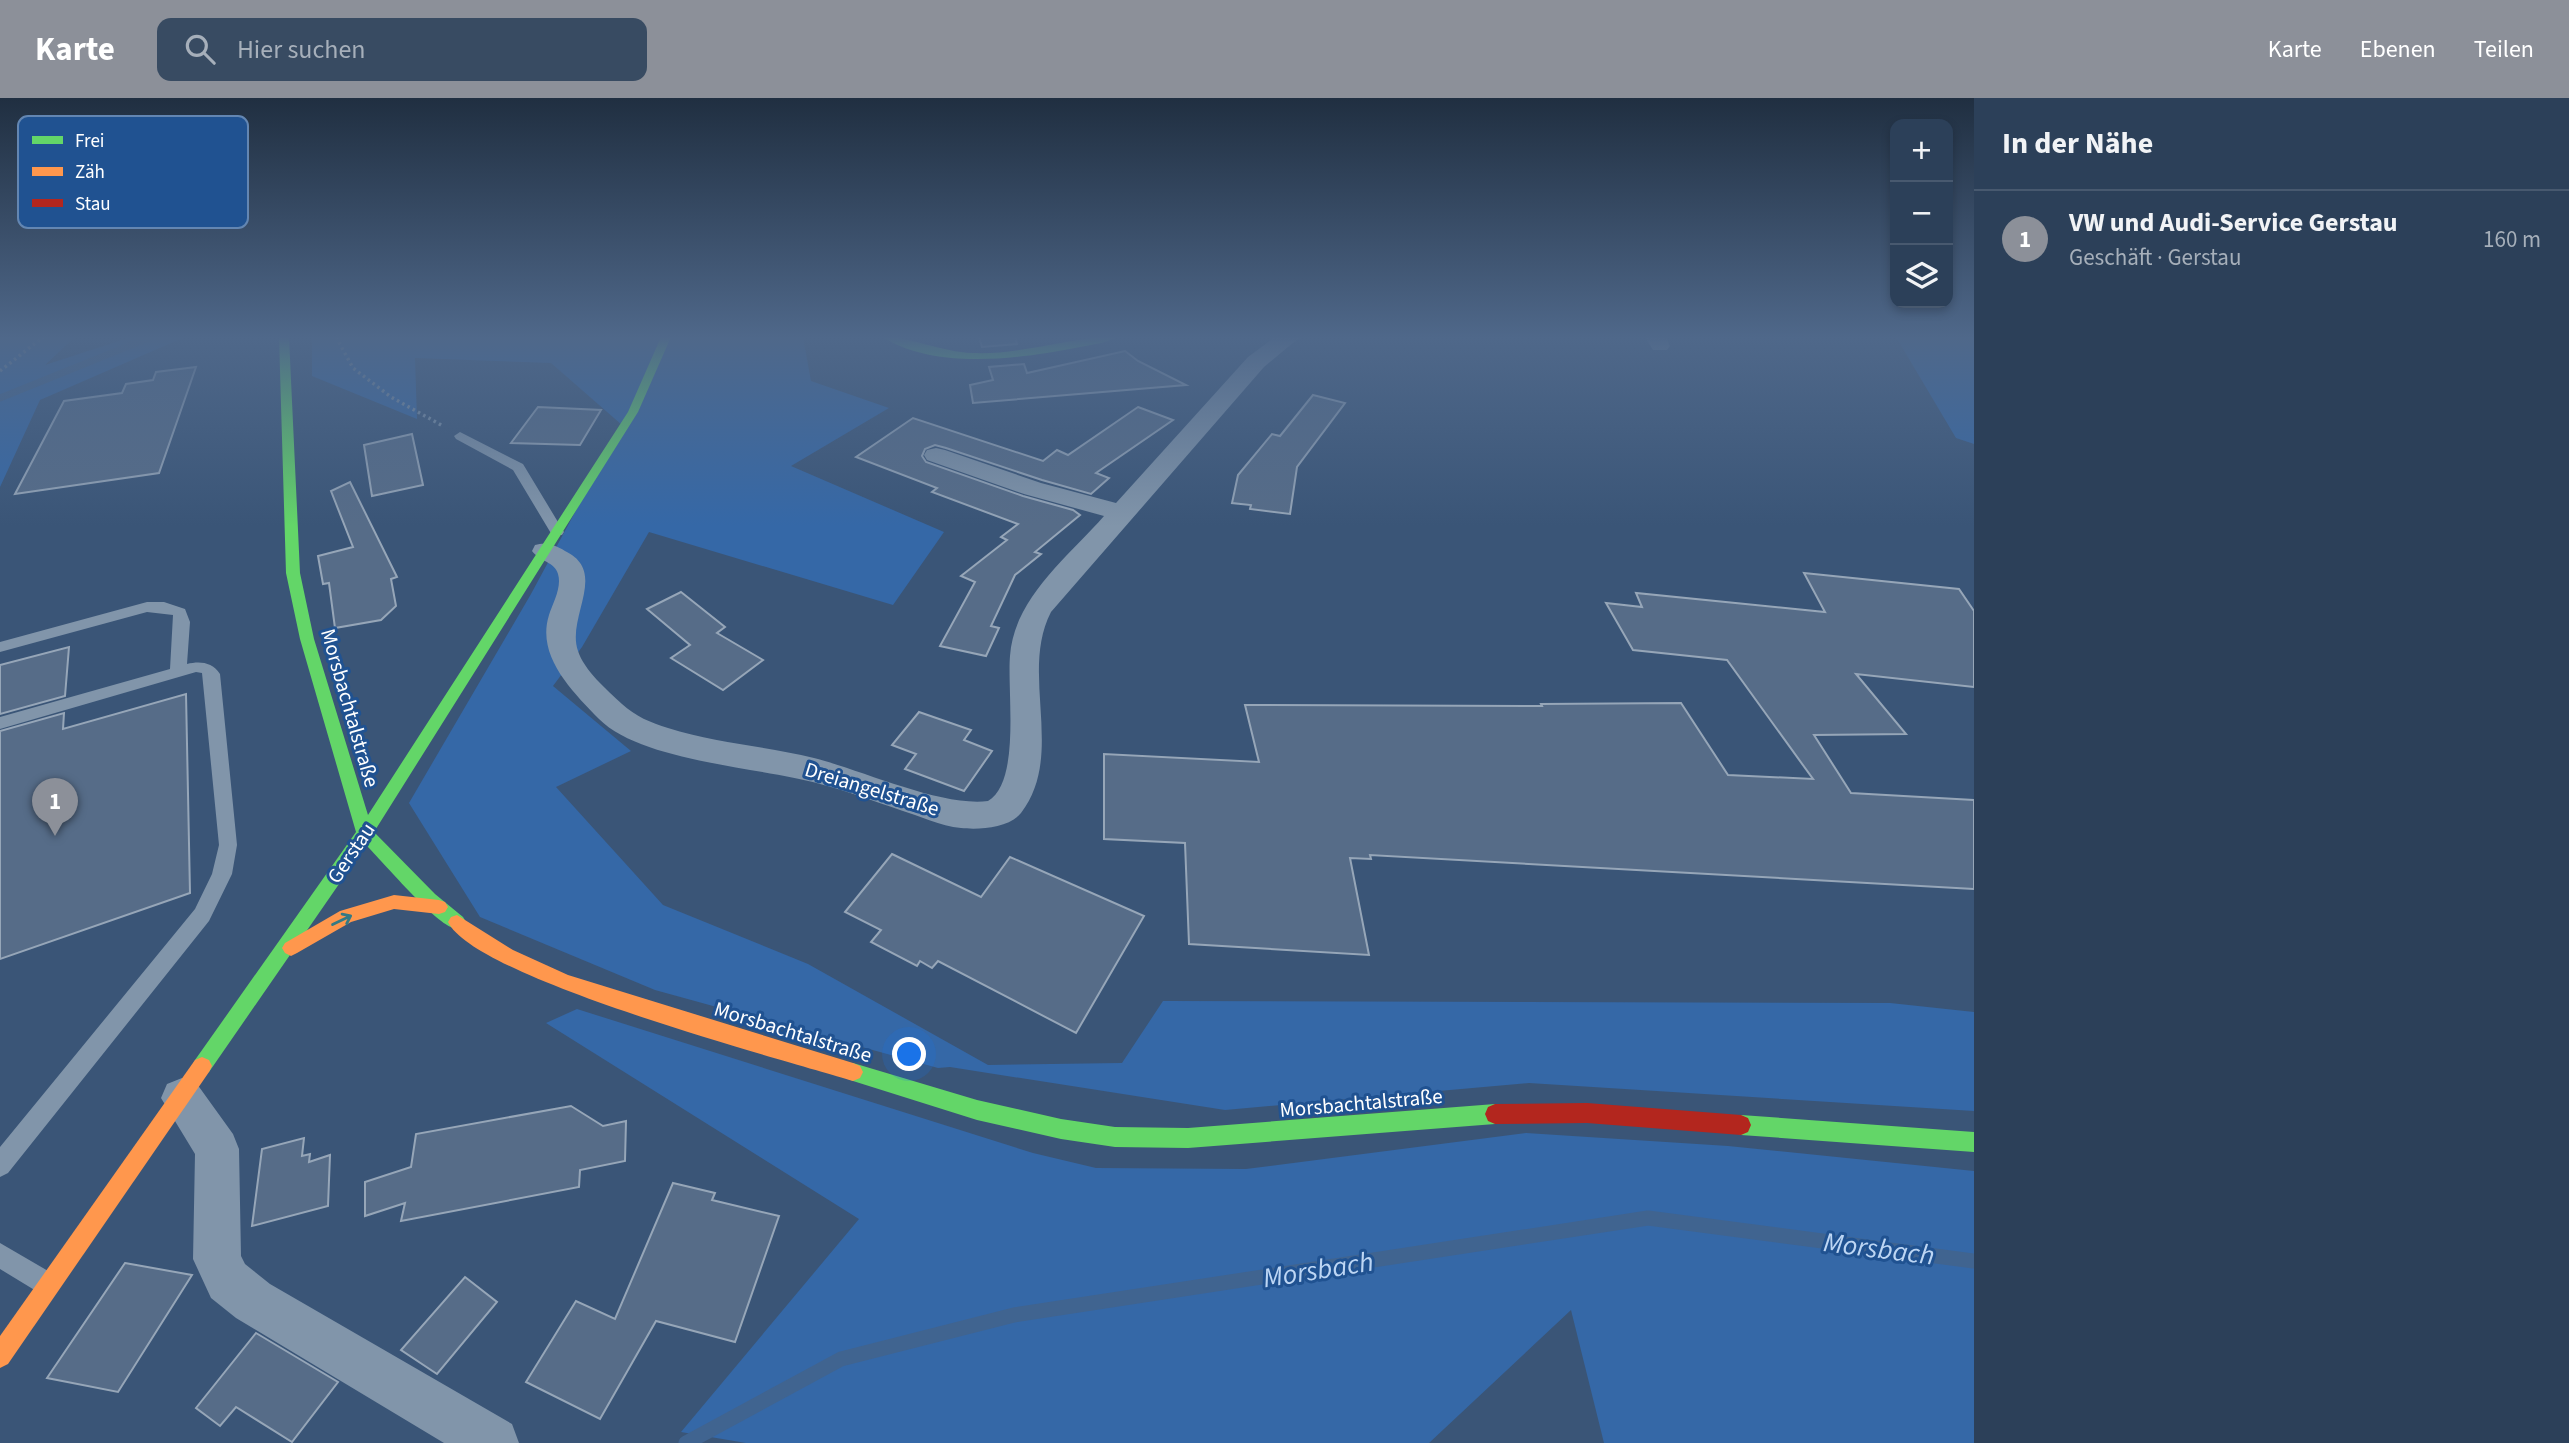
<!DOCTYPE html>
<html lang="de">
<head>
<meta charset="utf-8">
<style>
	body { margin:0; font-family:"Source Sans 3",sans-serif; background:#384b62; color:#f1f3f6 }
	.controls { position:absolute; right:21px; top:21px; display:grid; overflow:hidden; border-radius:14px; box-shadow:0 4px 10px #0003 }
	.controls button { width:63px; height:63px; display:grid; place-items:center; padding:0; border:0; border-bottom:2px solid #48596f; background:#2c4059; color:#f1f3f6; font:35px sans-serif }
	.you { position:absolute; left:910px; top:957px; width:24px; height:24px; margin:-18px; border:5px solid #fff; border-radius:50%; background:#1a73e8; box-shadow:0 0 0 10px #1a73e833 }
	.badge { display:grid; place-items:center; width:46px; height:46px; border-radius:50%; background:#8c9099; color:#fff; font-size:23px; font-weight:700 }
	.pin { position:absolute; translate:-50% -58px; filter:drop-shadow(0 2px 4px #0008) }
	.pin::after { content:''; position:absolute; top:37px; width:24px; height:21px; background:inherit; clip-path:polygon(0 0,100% 0,50% 100%) }
	.list { margin:0; padding:0; list-style:none }
	h2 { display:flex; justify-content:space-between; align-items:center; height:91px; margin:0; padding:0 28px; font-size:30px }
	h2 small { font-size:23px; font-weight:400; color:#a6afba }
	.list li { display:grid; grid-template-columns:46px 1fr auto; gap:21px; align-items:center; box-sizing:border-box; height:98px; padding:0 28px; border-top:2px solid #48596f }
	.list b { display:block; font-size:26px; white-space:nowrap }
	.list p { margin:0; font-size:23px; white-space:nowrap; color:#a6afba }
	.list em { font-size:23px; font-style:normal; color:#a6afba }
	.icon { flex:none; width:38px; height:38px; fill:none; stroke:currentColor; stroke-width:2; stroke-linecap:round; stroke-linejoin:round }
	.map { position:relative; flex:none; width:1974px; height:1345px; overflow:hidden }
	header { display:flex; align-items:center; gap:42px; box-sizing:border-box; height:98px; padding:0 35px; background:#8c9099; color:#fff }
	header strong { font-size:33px }
	nav { display:flex; gap:38px; margin-inline-start:auto; font-size:24px }
	.search { width:490px; height:63px; background:#384b62; display:flex; align-items:center; gap:18px; box-sizing:border-box; padding:0 24px; border-radius:14px; color:#a6afba; font-size:26px }
	main { display:flex }
	aside { flex:1; background:#2c4059 }
	.map>svg:first-child { display:block }
	.green { fill:#3568a7 }
	.lines { fill:none; stroke-linecap:round; stroke-linejoin:round }
	.stream-far1 { stroke:#406490; stroke-width:7 }
	.stream { stroke:#406490; stroke-width:15 }
	.building { fill:#566c88; stroke:#96a6b8; stroke-width:2 }
	.path { stroke:#8195aa; stroke-width:3.5; stroke-dasharray:2.5 3.5; stroke-linecap:butt }
	.lane { fill:#8195aa; fill-rule:evenodd }
	.street { fill:#8195aa; fill-rule:evenodd }
	.fast { fill:#63d668; fill-rule:evenodd }
	.slow { fill:#ff974d; fill-rule:evenodd }
	.jam { fill:#b3261e; fill-rule:evenodd }
	.oneway { stroke:#347a85 }
	.labels { text-anchor:middle; stroke-width:6; stroke-linejoin:round; paint-order:stroke }
	.street-label { font-size:21px; fill:#fff; stroke:#205291 }
	.near-water-label { font-size:28px; font-style:italic; fill:#bdd6f4; stroke:#205291 }
	.key { fill:#205291; stroke:#6386b2; stroke-width:2 }
	.key-label { font-size:19px; fill:#fff }
</style>
</head>
<body>
<header>
<strong>Karte</strong>
<div class="search"><svg class="icon" aria-label="search" viewBox="0 0 24 24"><circle cx="10" cy="10" r="6"/><path d="M15 15l6 6"/></svg>Hier suchen</div>
<nav><a>Karte</a><a>Ebenen</a><a>Teilen</a></nav>
</header>
<main>
<div class="map">
<svg width="1974" height="1345" viewBox="0 0 1974 1345">
	<rect width="100%" height="100%" fill="#3a5577"/>
	<g class="green">
		<path d="M 0,239 L 75,239 L 45,267 L 131,239 L 185,239 L 40,302 L 0,389 Z"/>
		<path d="M 312,239 L 803,239 L 811,283 L 889,310 L 791,368 L 944,434 L 893,507 L 649,434 L 582,549 L 553,588 L 631,653 L 556,689 L 663,807 L 808,866 L 988,967 L 1122,965 L 1163,903 L 1890,905 L 1974,914 L 1974,1013 L 1529,985 L 1225,1012 L 950,969 L 938,970 L 655,892 L 480,819 L 409,705 L 531,496 L 622,327 L 551,265 L 415,260 L 417,321 L 312,278 Z"/>
		<path d="M 1896,239 L 1974,239 L 1974,346 L 1956,340 Z"/>
		<path d="M 577,911 L 1033,1055 L 1096,1070 L 1246,1071 L 1526,1035 L 1728,1048 L 1974,1073 L 1974,1345 L 1604,1345 L 1571,1212 L 1429,1345 L 746,1345 L 681,1334 L 859,1121 L 546,925 Z"/>
	</g>
	<g class="lines">
		<path class="stream-far1" d="M 0,300 L 151,239"/>
		<path class="stream" d="M 686,1345 L 841,1261 L 1014,1217 L 1648,1120 L 1974,1163"/>
	</g>
	<g class="building">
		<path d="M 979,239 L 1015,239 L 1017,246 L 982,249 Z"/>
		<path d="M 1125,253 L 1138,263 L 1186,287 L 973,305 L 970,287 L 993,282 L 989,269 L 1024,266 L 1027,275 Z"/>
		<path d="M 196,269 L 159,375 L 15,396 L 64,303 L 122,295 L 126,286 L 153,282 L 156,274 Z"/>
		<path d="M 1313,297 L 1345,305 L 1297,369 L 1290,416 L 1250,411 L 1251,407 L 1232,405 L 1238,377 L 1272,336 L 1280,338 Z"/>
		<path d="M 538,309 L 601,312 L 580,347 L 511,345 Z"/>
		<path d="M 1138,309 L 1173,322 L 1096,375 L 1109,380 L 1091,396 L 1042,382 L 946,350 L 935,347 L 925,351 L 922,358 L 926,364 L 1023,398 L 1073,412 L 1080,417 L 1035,454 L 1041,456 L 1015,477 L 991,528 L 999,530 L 986,558 L 940,548 L 975,484 L 961,478 L 1007,442 L 1001,439 L 1018,426 L 932,394 L 937,390 L 856,359 L 913,320 L 1043,363 L 1057,352 L 1068,357 Z"/>
		<path d="M 412,336 L 423,387 L 372,398 L 364,347 Z"/>
		<path d="M 350,384 L 397,479 L 391,481 L 396,508 L 381,522 L 335,530 L 329,485 L 323,486 L 318,458 L 353,449 L 331,393 Z"/>
		<path d="M 1804,475 L 1959,491 L 1974,513 L 1974,589 L 1856,576 L 1906,636 L 1814,637 L 1851,695 L 1974,702 L 1974,791 L 1370,757 L 1371,761 L 1350,760 L 1369,857 L 1189,846 L 1185,745 L 1104,741 L 1104,656 L 1259,664 L 1245,607 L 1542,608 L 1541,606 L 1681,605 L 1728,677 L 1813,681 L 1727,562 L 1633,552 L 1606,505 L 1642,509 L 1636,495 L 1825,514 Z"/>
		<path d="M 681,494 L 725,529 L 717,535 L 763,562 L 723,592 L 671,560 L 690,547 L 647,511 Z"/>
		<path d="M 69,549 L 65,598 L 0,616 L 0,567 Z"/>
		<path d="M 186,596 L 190,795 L 0,861 L 0,633 L 64,615 L 63,631 Z"/>
		<path d="M 919,614 L 971,632 L 964,642 L 992,653 L 964,693 L 905,671 L 916,656 L 892,647 Z"/>
		<path d="M 892,756 L 981,799 L 1010,759 L 1144,818 L 1076,935 L 938,863 L 932,870 L 920,863 L 917,868 L 871,844 L 881,832 L 845,814 Z"/>
		<path d="M 571,1008 L 603,1028 L 626,1023 L 625,1063 L 580,1072 L 579,1089 L 401,1123 L 405,1105 L 365,1118 L 365,1084 L 411,1069 L 416,1036 Z"/>
		<path d="M 304,1040 L 302,1058 L 310,1056 L 309,1064 L 330,1057 L 328,1108 L 252,1128 L 262,1051 Z"/>
		<path d="M 673,1085 L 715,1095 L 712,1102 L 779,1118 L 735,1244 L 656,1223 L 600,1321 L 526,1284 L 576,1203 L 615,1221 Z"/>
		<path d="M 125,1165 L 192,1177 L 118,1294 L 47,1280 Z"/>
		<path d="M 465,1179 L 497,1204 L 437,1276 L 401,1252 Z"/>
		<path d="M 256,1235 L 338,1284 L 292,1344 L 236,1309 L 220,1328 L 196,1310 Z"/>
	</g>
	<g class="lines">
		<g class="path">
			<path d="M 336,239 L 353,270 L 391,299 L 443,328"/>
			<path d="M 0,273 L 43,239"/>
		</g>
		<g class="lane">
			<path d="M 460,334 L 523,366 L 564,434 L 562,437 L 552,437 L 513,372 L 456,341 L 454,338 Z"/>
			<path d="M 147,504 L 164,504 L 185,511 L 190,524 L 187,566 C 200,563 212,564 220,576 L 237,747 L 232,776 L 209,823 L 8,1075 L 0,1079 L 0,1049 L 195,811 L 212,776 L 219,747 L 202,575 L 196,574 L 0,631 L 0,619 L 170,571 L 173,517 L 147,514 L 0,554 L 0,544 Z"/>
			<path d="M 0,1145 L 55,1177 L 59,1186 L 55,1195 L 46,1199 L 0,1171 Z"/>
		</g>
		<g class="street">
			<path d="M 1275,239 L 1300,239 L 1264,269 L 1051,514 C 1019,576 1066,656 1021,715 C 1009,730 979,732 961,730 C 940,728 920,718 900,712 C 874,703 847,693 820,686 C 760,669 642,664 599,621 C 572,593 536,558 549,517 C 553,505 562,489 558,476 C 555,464 539,463 532,453 L 535,447 C 547,444 555,447 565,453 C 609,474 566,519 578,553 C 584,572 607,592 622,606 C 635,618 651,625 668,630 C 715,645 766,648 814,660 C 862,672 941,709 988,703 C 1021,684 1007,593 1010,558 C 1014,500 1068,459 1104,418 L 1024,396 L 927,362 L 924,357 L 927,352 L 936,350 L 945,352 L 1041,385 L 1116,405 L 1248,259 Z"/>
			<path d="M 1645,239 L 1666,239 L 1670,248 L 1667,252 L 1653,252 Z"/>
			<path d="M 182,980 L 197,986 L 233,1036 L 239,1051 L 241,1158 L 245,1166 L 270,1186 L 512,1326 L 519,1345 L 444,1345 L 236,1220 L 211,1200 L 193,1161 L 195,1056 L 161,1000 L 167,986 Z"/>
		</g>
		<g class="fast">
			<path d="M 279,239 L 289,239 L 300,475 L 314,541 L 368,717 L 628,314 L 661,239 L 671,239 L 638,314 L 374,734 L 435,796 L 463,819 L 466,824 L 463,829 C 458,831 458,832 453,830 C 432,822 384,765 366,747 L 209,974 L 202,977 L 195,974 L 192,968 L 195,962 L 356,734 L 300,541 L 286,475 Z"/>
			<path d="M 883,239 C 912,239 941,254 973,255 C 1022,257 1068,239 1117,239 C 1105,246 1088,247 1075,250 C 1019,261 934,272 883,239 Z"/>
			<path d="M 853,965 L 977,1002 L 1061,1021 L 1115,1029 L 1188,1030 L 1495,1006 L 1502,1009 L 1505,1016 L 1502,1023 L 1495,1026 L 1188,1050 L 1115,1049 L 1061,1041 L 977,1022 L 853,983 L 846,980 L 843,974 L 846,968 Z"/>
			<path d="M 1741,1017 L 1974,1034 L 1974,1054 L 1741,1037 L 1734,1034 L 1731,1027 L 1734,1020 Z"/>
		</g>
		<g class="slow">
			<path d="M 394,797 L 439,802 L 445,804 L 448,809 L 445,814 L 439,816 L 394,811 L 351,824 L 297,855 L 291,858 L 285,855 L 282,850 L 285,845 L 340,813 Z"/>
			<path d="M 457,817 L 513,852 L 568,877 L 853,965 L 860,968 L 863,974 L 860,980 L 853,983 C 782,961 476,881 448,824 L 451,819 Z"/>
			<path d="M 202,959 L 209,962 L 212,968 L 209,974 L 8,1266 L 0,1270 L 0,1238 L 195,962 Z"/>
		</g>
		<path class="jam" d="M 1587,1005 L 1741,1017 L 1748,1020 L 1751,1027 L 1748,1034 L 1741,1037 L 1587,1025 L 1495,1026 L 1488,1023 L 1485,1016 L 1488,1009 L 1495,1006 Z"/>
	</g>
	<defs><path id="oneway-shaft" d="M-6 0H5M1.5-3L5.5 0L1.5 3" fill="none" stroke-width="1.6" stroke-linecap="round" stroke-linejoin="round" transform="scale(1.75)"/></defs>
	<use class="oneway" href="#oneway-shaft" transform="translate(342 822) rotate(-26)"/>
	<linearGradient id="sky" x2="0" y2="1"><stop stop-color="#202f41"/><stop offset="0.56" stop-color="#4f688a"/><stop offset="1" stop-color="#4f688a" stop-opacity="0"/></linearGradient>
	<rect width="1974" height="428" fill="url(#sky)"/>
	<g class="labels">
		<g class="street-label">
			<text transform="translate(350 610) rotate(74)" y="7">Morsbachtalstraße</text>
			<text transform="translate(872 691) rotate(17)" y="7">Dreiangelstraße</text>
			<text transform="translate(351 755) rotate(-56)" y="7">Gerstau</text>
			<text transform="translate(793 934) rotate(17)" y="7">Morsbachtalstraße</text>
			<text transform="translate(1361 1005) rotate(-5)" y="7">Morsbachtalstraße</text>
		</g>
		<g class="near-water-label">
			<text transform="translate(1879 1150) rotate(7)" y="10">Morsbach</text>
			<text transform="translate(1318 1171) rotate(-9)" y="10">Morsbach</text>
		</g>
	</g>
	<rect x="18" y="18" width="230" height="112" rx="10" class="key"/>
	<rect x="32" y="38" width="31" height="8" fill="#63d668"/>
	<rect x="32" y="69" width="31" height="9" fill="#ff974d"/>
	<rect x="32" y="101" width="31" height="8" fill="#b3261e"/>
	<g class="key-label">
		<text x="75" y="49">Frei</text>
		<text x="75" y="80">Zäh</text>
		<text x="75" y="112">Stau</text>
	</g>
</svg>
<div class="controls">
<button>+</button>
<button>−</button>
<button><svg class="icon" aria-label="layers" viewBox="0 0 24 24"><path d="M12 4l9 5-9 5-9-5zM3 14l9 5 9-5"/></svg></button>
</div>
<div class="you"></div>
<div class="pin badge" style="left:55px;top:738px">1</div>
</div>
<aside>
<h2>In der Nähe<small></small></h2>
<ul class="list">
<li><span class="badge">1</span><div><b>VW und Audi-Service Gerstau</b><p>Geschäft · Gerstau</p></div><em>160 m</em></li>
</ul>
</aside>
</main>
</body>
</html>
